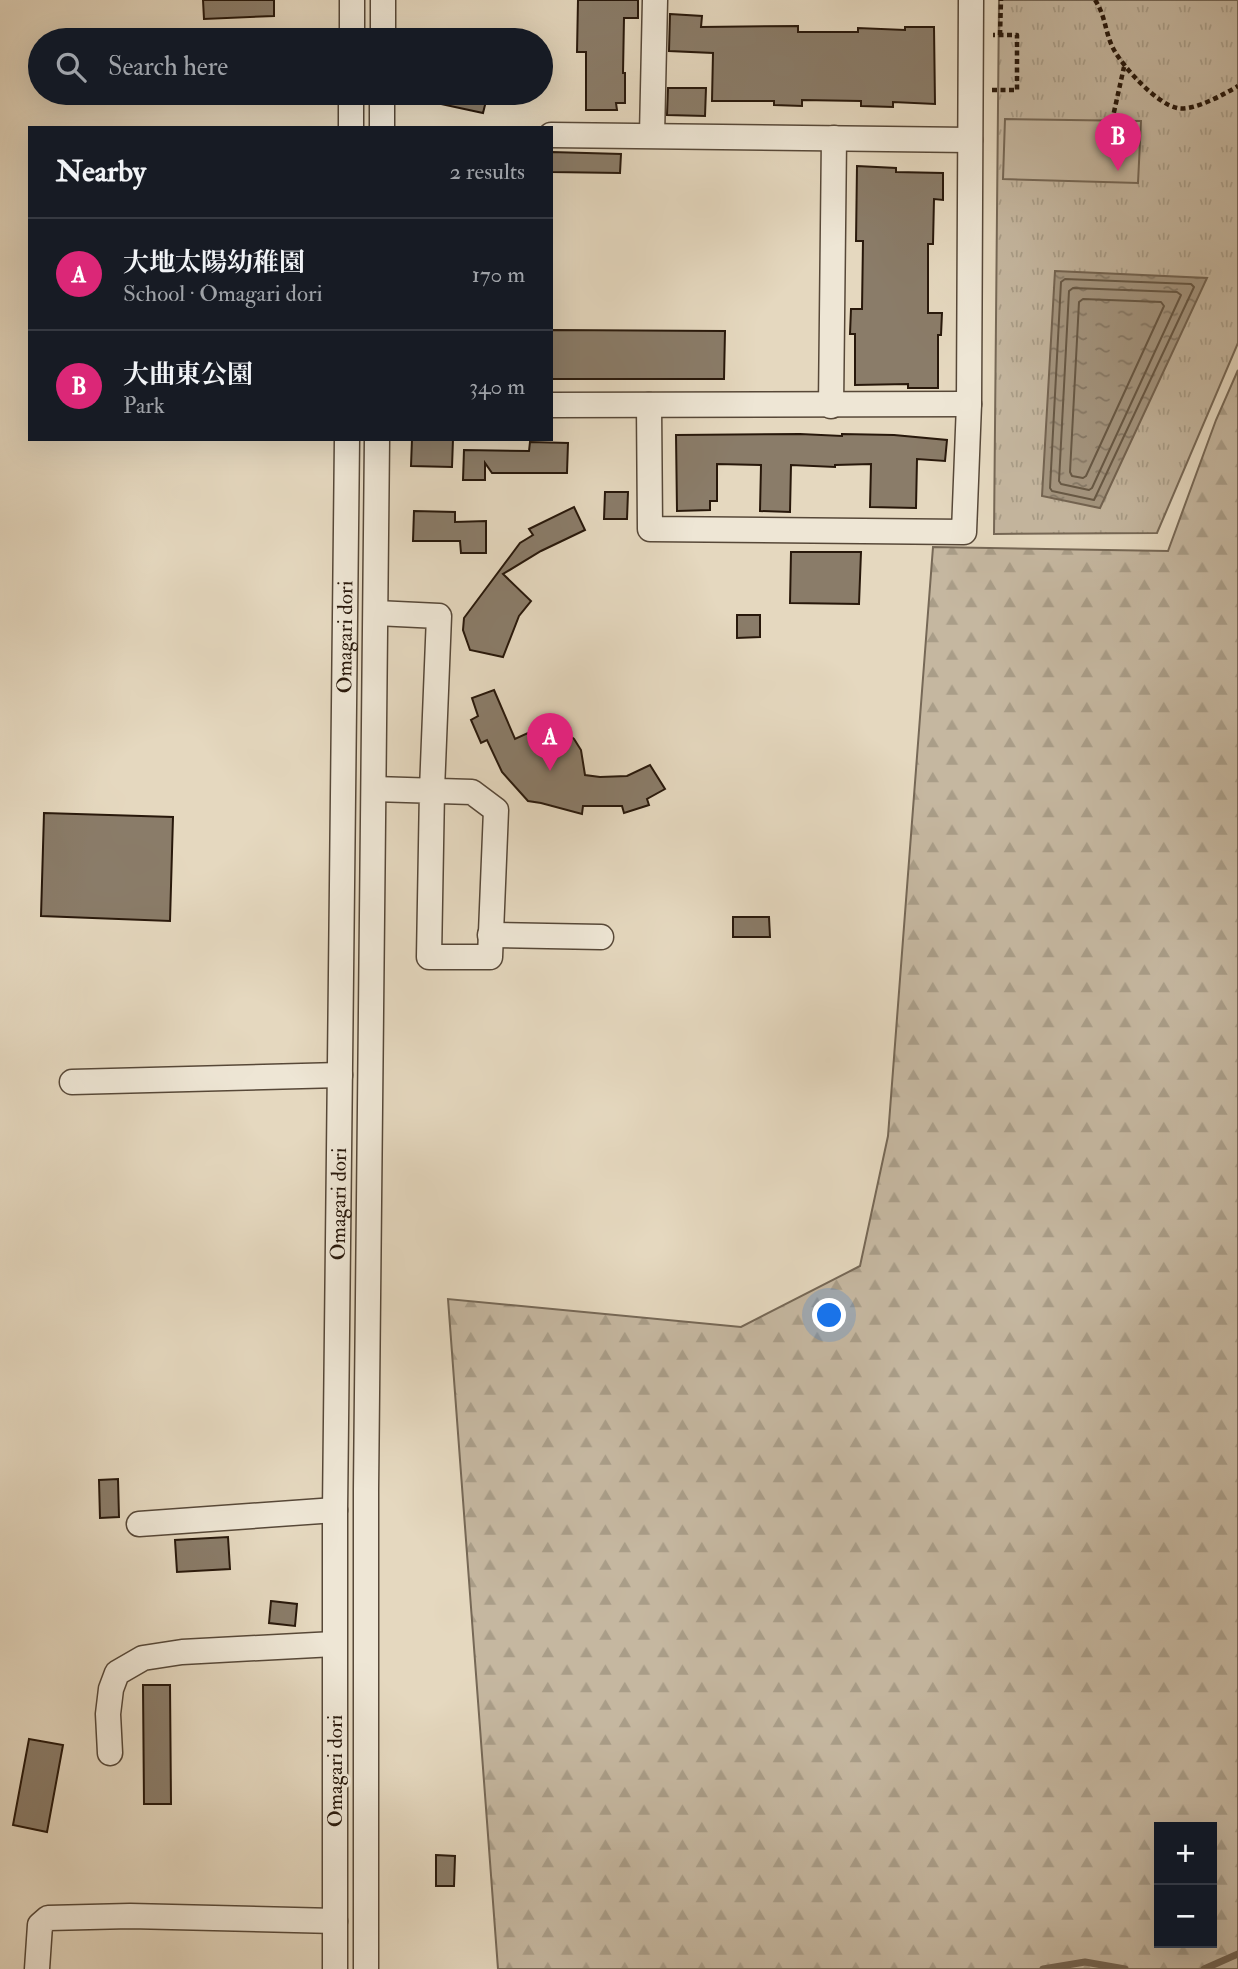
<!DOCTYPE html>
<html lang="en">
<head>
<meta charset="utf-8">
<style>
	body { margin:0; font-family:"IM FELL Double Pica","Noto Serif JP",serif; background:#242831; color:#f1f3f6 }
	.controls { position:absolute; right:21px; bottom:21px; display:grid; overflow:hidden; border-radius:0px; box-shadow:0 7px 28px #0002 }
	.controls button { width:63px; height:63px; display:grid; place-items:center; padding:0; border:0; border-bottom:2px solid #363941; background:#171b24; color:#f1f3f6; font:35px sans-serif }
	.you { position:absolute; left:830px; top:1316px; width:24px; height:24px; margin:-18px; border:5px solid #fff; border-radius:50%; background:#1a73e8; box-shadow:0 0 0 10px #1a73e833 }
	.badge { display:grid; place-items:center; width:46px; height:46px; border-radius:50%; background:#db2777; color:#fff; font-size:23px; font-weight:700 }
	.pin { position:absolute; translate:-50% -58px; filter:drop-shadow(0 2px 4px #0008) }
	.pin::after { content:''; position:absolute; top:37px; width:24px; height:21px; background:inherit; clip-path:polygon(0 0,100% 0,50% 100%) }
	.list { margin:0; padding:0; list-style:none }
	h2 { display:flex; justify-content:space-between; align-items:center; height:91px; margin:0; padding:0 28px; font-size:30px }
	h2 small { font-size:23px; font-weight:400; color:#9ea1a6 }
	.list li { display:grid; grid-template-columns:46px 1fr auto; gap:21px; align-items:center; box-sizing:border-box; height:112px; padding:0 28px; border-top:2px solid #363941 }
	.list b { display:block; font-size:26px; white-space:nowrap }
	.list p { margin:0; font-size:23px; white-space:nowrap; color:#9ea1a6 }
	.list em { font-size:23px; font-style:normal; color:#9ea1a6 }
	.icon { flex:none; width:38px; height:38px; fill:none; stroke:currentColor; stroke-width:2; stroke-linecap:round; stroke-linejoin:round }
	.map { position:relative; flex:none; width:1238px; height:1969px; overflow:hidden }
	.search { position:absolute; background:#171b24; box-shadow:0 7px 28px #0002; left:28px; top:28px; width:525px; height:77px; display:flex; align-items:center; gap:18px; box-sizing:border-box; padding:0 24px; border-radius:38px; color:#9ea1a6; font-size:26px }
	.panel { position:absolute; background:#171b24; box-shadow:0 7px 28px #0002; left:28px; top:126px; width:525px; height:315px; border-radius:0px }
	.map>svg:first-child { display:block }
	.forest { fill:url(#forest-firs); stroke:#766856; stroke-width:2; fill-rule:evenodd }
	.park { fill:url(#park-tufts); stroke:#766856; stroke-width:2 }
	.pitch { fill:#c5b7a0; stroke:#766856; stroke-width:2 }
	.water { fill:url(#water-ripples); stroke:#736452; stroke-width:2 }
	.lines { fill:none; stroke-linecap:round; stroke-linejoin:round }
	.shore { stroke:#665846; stroke-width:2 }
	.stream { stroke:#736452; stroke-width:7 }
	.building { fill:#8a7c69; stroke:#28180b; stroke-width:2 }
	.minor-casing { stroke:#574838; stroke-width:27 }
	.path { stroke:#28180b; stroke-width:4.5; stroke-dasharray:5 3.5; stroke-linecap:butt }
	.minor { stroke:#eee6d5; stroke-width:24 }
	.labels { text-anchor:middle; stroke-width:6; stroke-linejoin:round; paint-order:stroke }
	.street-label { font-size:21px; fill:#28180b; stroke:#eee6d5 }
</style>
</head>
<body>
<div class="map">
<svg width="1238" height="1969" viewBox="0 0 1238 1969">
	<defs>
		<pattern id="forest-firs" width="22" height="20" patternUnits="userSpaceOnUse" patternTransform="scale(1.75)"><rect width="22" height="20" fill="#c5b7a0"/><path d="M5 1l3.5 6h-7zM16 11l3.5 6h-7z" fill="#a99d88"/></pattern>
		<pattern id="park-tufts" width="24" height="20" patternUnits="userSpaceOnUse" patternTransform="scale(1.75)"><rect width="24" height="20" fill="#c5b7a0"/><path d="M3 7l-1-3M5 7V3M7 7l1-3M15 17l-1-3M17 17v-4M19 17l1-3" fill="none" stroke="#a99d88"/></pattern>
		<pattern id="water-ripples" width="26" height="14" patternUnits="userSpaceOnUse" patternTransform="scale(1.75)"><rect width="26" height="14" fill="#a59782"/><path d="M2 4q2-2 4 0t4 0M15 11q2-2 4 0t4 0" fill="none" stroke="#867a69"/></pattern>
	</defs>
	<rect width="100%" height="100%" fill="#e5d8bf"/>
	<filter id="stains"><feTurbulence type="fractalNoise" baseFrequency=".00286" numOctaves="4"/><feColorMatrix values="0 0 0 0 .2 0 0 0 0 .09 0 0 0 0 .02 0 0 0 .5 -.17"/></filter>
	<radialGradient id="worn" r=".72"><stop offset=".6" stop-color="#630" stop-opacity="0"/><stop offset="1" stop-color="#630" stop-opacity=".3"/></radialGradient>
	<path class="forest" d="M 1238,370 L 1238,1969 L 498,1969 L 448,1299 L 741,1327 L 860,1266 L 888,1136 L 933,547 L 1168,551 L 1216,420 ZM 1159,1827 L 1212,1827 L 1212,1943 L 1159,1943 Z"/>
	<path class="park" d="M 999,0 L 1238,0 L 1238,343 L 1157,533 L 994,534 Z"/>
	<path class="pitch" d="M 1005,119 L 1141,121 L 1138,183 L 1003,179 Z"/>
	<path class="water" d="M 1055,271 L 1207,278 L 1100,508 L 1042,496 Z"/>
	<g class="lines">
		<g class="shore">
			<path d="M 1065,279 L 1191,284 L 1194,287 L 1094,500 L 1052,491 L 1050,488 L 1061,282 Z"/>
			<path d="M 1073,288 L 1177,292 L 1181,295 L 1092,488 L 1089,490 L 1061,484 L 1059,481 L 1069,291 Z"/>
			<path d="M 1083,299 L 1161,302 L 1164,306 L 1086,476 L 1083,478 L 1072,476 L 1070,472 L 1079,302 Z"/>
		</g>
		<g class="stream">
			<path d="M 1043,1969 L 1085,1962 L 1125,1969"/>
			<path d="M 1204,1969 L 1238,1954"/>
		</g>
	</g>
	<g class="building">
		<path d="M 203,0 L 274,0 L 274,16 L 204,19 Z"/>
		<path d="M 578,0 L 638,0 L 638,18 L 624,18 L 623,73 L 625,73 L 625,103 L 616,103 L 617,110 L 586,110 L 586,52 L 577,52 Z"/>
		<path d="M 670,14 L 702,16 L 701,27 L 798,26 L 798,32 L 858,32 L 858,28 L 905,30 L 905,27 L 934,27 L 935,104 L 893,102 L 893,107 L 861,106 L 861,101 L 802,100 L 802,106 L 774,105 L 774,101 L 712,101 L 713,53 L 669,51 Z"/>
		<path d="M 668,88 L 706,88 L 705,116 L 667,115 Z"/>
		<path d="M 428,93 L 488,93 L 483,113 L 427,101 Z"/>
		<path d="M 551,152 L 621,154 L 620,173 L 551,172 Z"/>
		<path d="M 857,166 L 896,168 L 896,172 L 943,173 L 943,200 L 934,199 L 933,244 L 928,244 L 928,313 L 942,313 L 941,335 L 938,335 L 938,388 L 908,388 L 908,384 L 855,385 L 855,334 L 850,334 L 851,309 L 862,309 L 863,241 L 856,241 Z"/>
		<path d="M 551,330 L 725,331 L 724,379 L 551,379 Z"/>
		<path d="M 800,434 L 842,436 L 842,434 L 894,435 L 947,440 L 945,461 L 917,459 L 916,508 L 870,507 L 871,464 L 835,465 L 835,467 L 791,465 L 790,512 L 760,511 L 761,465 L 717,464 L 717,501 L 710,501 L 710,510 L 677,511 L 676,435 Z"/>
		<path d="M 412,439 L 453,439 L 452,467 L 411,466 Z"/>
		<path d="M 530,442 L 568,443 L 567,473 L 492,473 L 485,463 L 485,480 L 463,480 L 464,450 L 529,451 Z"/>
		<path d="M 605,492 L 628,492 L 627,519 L 604,519 Z"/>
		<path d="M 574,507 L 585,530 L 541,551 L 503,574 L 531,601 L 519,616 L 503,657 L 470,650 L 463,630 L 464,618 L 520,543 L 533,535 L 529,529 Z"/>
		<path d="M 414,511 L 455,512 L 455,522 L 486,521 L 486,553 L 461,553 L 460,541 L 413,541 Z"/>
		<path d="M 791,552 L 861,552 L 859,604 L 790,603 Z"/>
		<path d="M 737,615 L 760,615 L 760,637 L 737,638 Z"/>
		<path d="M 494,690 L 515,739 L 539,728 L 552,727 L 564,731 L 574,739 L 581,750 L 585,775 L 600,777 L 627,776 L 650,765 L 665,789 L 647,799 L 649,805 L 624,813 L 622,806 L 583,806 L 582,814 L 541,803 L 528,801 L 502,772 L 487,740 L 481,743 L 471,720 L 478,716 L 472,698 Z"/>
		<path d="M 44,813 L 173,817 L 170,921 L 41,916 Z"/>
		<path d="M 733,917 L 769,917 L 770,937 L 733,937 Z"/>
		<path d="M 118,1479 L 119,1517 L 100,1518 L 99,1480 Z"/>
		<path d="M 228,1537 L 230,1569 L 177,1572 L 175,1540 Z"/>
		<path d="M 271,1601 L 297,1604 L 295,1626 L 269,1623 Z"/>
		<path d="M 143,1685 L 170,1685 L 171,1804 L 144,1804 Z"/>
		<path d="M 29,1739 L 63,1745 L 47,1832 L 13,1825 Z"/>
		<path d="M 436,1855 L 455,1856 L 454,1886 L 436,1886 Z"/>
	</g>
	<g class="lines">
		<g class="minor-casing">
			<g id="minor">
				<path d="M 352,40 L 352,0"/>
				<path d="M 383,40 L 383,0"/>
				<path d="M 351,128 L 351,93"/>
				<path d="M 382,128 L 382,93"/>
				<path d="M 551,135 L 970,140"/>
				<path d="M 652,135 L 655,0"/>
				<path d="M 551,405 L 969,404"/>
				<path d="M 649,405 L 650,529 L 964,532 L 969,404 L 971,0"/>
				<path d="M 831,406 L 834,138"/>
				<path d="M 374,789 L 472,792 L 496,810 L 490,957 L 429,957 L 432,790 L 439,616 L 376,613"/>
				<path d="M 490,935 L 601,937"/>
				<path d="M 72,1082 L 340,1075"/>
				<path d="M 139,1524 L 335,1510"/>
				<path d="M 110,1753 L 108,1714 L 111,1689 L 117,1673 L 143,1658 L 182,1652 L 334,1644"/>
				<path d="M 37,1969 L 40,1925 L 48,1918 L 130,1916 L 335,1921"/>
				<path id="s1" d="M 335,1969 L 335,1510 L 347,439"/>
				<path d="M 366,1969 L 366,1489 L 377,439"/>
			</g>
		</g>
		<g class="path">
			<path d="M 1095,0 C 1106,16 1105,34 1114,50 C 1124,68 1157,104 1177,108 C 1192,112 1225,94 1238,86"/>
			<path d="M 1000,35 L 1001,0"/>
			<path d="M 992,90 L 1017,90 L 1017,35 L 993,35"/>
			<path d="M 1112,121 L 1124,67"/>
		</g>
		<use href="#minor" class="minor"/>
	</g>
	<g class="labels">
		<g class="street-label">
			<text dy="7" stroke="none"><textPath href="#s1" startOffset="1332">Omagari dori</textPath></text>
			<text dy="7" stroke="none"><textPath href="#s1" startOffset="765">Omagari dori</textPath></text>
			<text transform="translate(335 1771) rotate(-90)" y="7">Omagari dori</text>
		</g>
	</g>
	<rect width="100%" height="100%" filter="url(#stains)"/>
	<rect width="100%" height="100%" fill="url(#worn)"/>
</svg>
<div class="controls">
<button>+</button>
<button>−</button>
</div>
<div class="you"></div>
<div class="pin badge" style="left:550px;top:771px">A</div>
<div class="pin badge" style="left:1118px;top:171px">B</div>
<div class="search"><svg class="icon" aria-label="search" viewBox="0 0 24 24"><circle cx="10" cy="10" r="6"/><path d="M15 15l6 6"/></svg>Search here</div>
<section class="panel">
<h2>Nearby<small>2 results</small></h2>
<ul class="list">
<li><span class="badge">A</span><div><b>大地太陽幼稚園</b><p>School · Omagari dori</p></div><em>170 m</em></li>
<li><span class="badge">B</span><div><b>大曲東公園</b><p>Park</p></div><em>340 m</em></li>
</ul>
</section>
</div>
</body>
</html>
